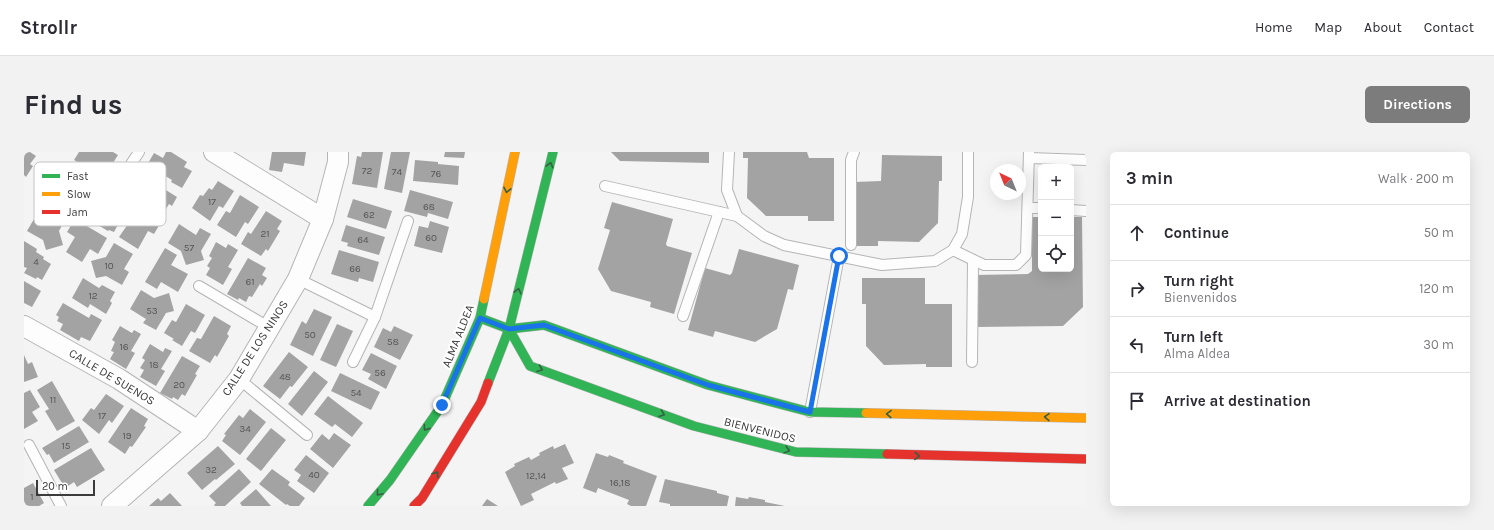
<!DOCTYPE html>
<html lang="en">
<head>
<meta charset="utf-8">
<style>
	body { margin:0; font-family:Karla,sans-serif; background:#f2f2f3; color:#2b2b33 }
	.controls { position:absolute; right:12px; top:12px; display:grid; overflow:hidden; border-radius:6px; box-shadow:0 4px 16px #0002 }
	.controls button { width:36px; height:36px; display:grid; place-items:center; padding:0; border:0; border-bottom:1px solid #e1e1e2; background:#fff; color:#2b2b33; font:20px sans-serif }
	.compass { position:absolute; left:966px; top:12px; width:36px; height:36px; border-radius:50%; background:#fff; box-shadow:0 4px 16px #0002; rotate:317deg }
	.scale { position:absolute; left:12px; bottom:10px; width:59px; box-sizing:border-box; padding-left:4px; border:2px solid #3c3b3c; border-top:0; font-size:11px; line-height:14px; white-space:nowrap; color:#3c3b3c; -webkit-text-stroke:3px #fff; paint-order:stroke }
	.stop { position:absolute; width:12px; height:12px; margin:-9px; border:3px solid #1a73e8; border-radius:50%; background:#fff }
	.stop.end { background:#1a73e8; border-color:#fff; box-shadow:0 1px 4px #0008 }
	.list { margin:0; padding:0; list-style:none }
	h2 { display:flex; justify-content:space-between; align-items:center; height:52px; margin:0; padding:0 16px; font-size:17px }
	h2 small { font-size:13px; font-weight:400; color:#7c7c81 }
	.list li { display:grid; grid-template-columns:26px 1fr auto; gap:12px; align-items:center; box-sizing:border-box; height:56px; padding:0 16px; border-top:1px solid #e1e1e2 }
	.list b { display:block; font-size:15px; white-space:nowrap }
	.list p { margin:0; font-size:13px; white-space:nowrap; color:#7c7c81 }
	.list em { font-size:13px; font-style:normal; color:#7c7c81 }
	.icon { flex:none; width:22px; height:22px; fill:none; stroke:currentColor; stroke-width:2; stroke-linecap:round; stroke-linejoin:round }
	.map { position:relative; flex:none; width:1062px; height:354px; overflow:hidden; border-radius:6px }
	header { display:flex; align-items:center; gap:24px; box-sizing:border-box; height:56px; padding:0 20px; background:#fff; border-bottom:1px solid #e1e1e2 }
	header strong { font-size:19px }
	nav { display:flex; gap:22px; margin-inline-start:auto; font-size:14px }
	.intro { display:flex; align-items:center; justify-content:space-between; box-sizing:border-box; height:96px; padding:0 24px }
	h1 { margin:0; font-size:28px }
	.button { padding:10px 18px; border-radius:6px; background:#7d7c7d; color:#fff; font-size:14px; font-weight:700 }
	main { display:flex; gap:24px; padding:0 24px }
	aside { flex:1; background:#fff; border-radius:6px; box-shadow:0 4px 16px #0002 }
	.map>svg:first-child { display:block }
	.building { fill:#a4a3a3 }
	.lines { fill:none; stroke-linecap:round; stroke-linejoin:round }
	.lane-casing { stroke:#b6b5b6; stroke-width:12 }
	.street-casing { stroke:#b6b5b6; stroke-width:22 }
	.fast-casing { stroke:#b6b5b6; stroke-width:10 }
	.slow-casing { stroke:#b6b5b6; stroke-width:10 }
	.jam-casing { stroke:#b6b5b6; stroke-width:10 }
	.lane { stroke:#fefdfe; stroke-width:10 }
	.street { stroke:#fefdfe; stroke-width:20 }
	.fast { stroke:#30b455; stroke-width:9 }
	.slow { stroke:#ff9f0a; stroke-width:9 }
	.jam { stroke:#e5322d; stroke-width:9 }
	.oneway { stroke:#385f44 }
	.route { stroke:#1a73e8; stroke-width:5 }
	.labels { text-anchor:middle; stroke-width:4; stroke-linejoin:round; paint-order:stroke }
	.number-label { font-size:10px; fill:#565556 }
	.street-label { font-size:12px; fill:#3c3b3c; stroke:#fff }
	.key { fill:#fff; stroke:#c4c4c4; stroke-width:1 }
	.key-label { font-size:11px; fill:#3c3b3c }
</style>
</head>
<body>
<header>
<strong>Strollr</strong>
<nav><a>Home</a><a>Map</a><a>About</a><a>Contact</a></nav>
</header>
<div class="intro"><h1>Find us</h1><a class="button">Directions</a></div>
<main>
<div class="map">
<svg width="1062" height="354" viewBox="0 0 1062 354">
	<rect width="100%" height="100%" fill="#f5f4f5"/>
	<g class="building">
		<path d="M 0,0 L 6,0 L 12,4 L 6,12 L 9,14 L 2,25 L 0,23 Z"/>
		<path d="M 55,0 L 89,0 L 94,3 L 84,19 L 75,14 L 73,18 L 69,15 L 67,18 L 50,8 Z"/>
		<path d="M 142,0 L 147,0 L 163,10 L 160,15 L 168,19 L 158,36 L 147,30 L 148,28 L 123,13 L 130,1 L 139,6 Z"/>
		<path d="M 248,0 L 282,0 L 280,14 L 260,11 L 258,20 L 245,18 Z"/>
		<path d="M 338,0 L 359,0 L 353,36 L 328,32 L 333,4 L 337,5 Z"/>
		<path d="M 367,0 L 386,0 L 378,41 L 360,37 Z"/>
		<path d="M 421,0 L 441,0 L 440,6 L 420,5 Z"/>
		<path d="M 587,0 L 685,0 L 685,11 L 596,9 Z"/>
		<path d="M 719,0 L 783,0 L 785,6 L 810,6 L 810,69 L 784,69 L 784,64 L 742,64 L 723,46 L 724,6 L 719,6 Z"/>
		<path d="M 858,3 L 918,4 L 918,29 L 915,29 L 914,71 L 895,90 L 854,89 L 854,94 L 829,94 L 830,30 L 857,29 Z"/>
		<path d="M 391,8 L 414,10 L 414,12 L 435,14 L 434,33 L 389,29 Z"/>
		<path d="M 123,21 L 139,32 L 137,35 L 153,45 L 148,54 L 145,52 L 139,62 L 122,52 L 124,48 L 119,46 L 121,42 L 113,37 Z"/>
		<path d="M 194,29 L 210,39 L 199,56 L 195,54 L 186,69 L 168,56 L 176,43 L 179,44 L 185,36 L 188,38 Z"/>
		<path d="M 83,36 L 99,47 L 90,62 L 95,65 L 94,67 L 96,69 L 90,80 L 85,78 L 84,79 L 62,66 L 63,64 L 56,60 L 63,49 L 66,51 L 69,47 L 74,50 Z"/>
		<path d="M 386,38 L 429,50 L 424,67 L 404,61 L 403,65 L 380,59 Z"/>
		<path d="M 216,43 L 235,55 L 224,72 L 221,70 L 212,85 L 193,73 L 202,59 L 206,61 Z"/>
		<path d="M 329,47 L 368,59 L 362,77 L 323,65 Z"/>
		<path d="M 588,50 L 649,67 L 642,92 L 643,94 L 668,101 L 650,162 L 626,155 L 627,150 L 587,139 L 574,117 L 586,78 L 580,76 Z"/>
		<path d="M 119,52 L 121,60 L 137,70 L 130,82 L 124,79 L 114,97 L 95,85 L 104,72 L 100,57 Z"/>
		<path d="M 24,54 L 43,64 L 35,79 L 39,93 L 22,98 L 19,88 L 3,79 L 10,67 L 15,70 Z"/>
		<path d="M 242,59 L 258,69 L 253,77 L 256,79 L 244,99 L 242,97 L 237,104 L 217,92 L 224,80 L 227,82 Z"/>
		<path d="M 1008,65 L 1017,65 L 1017,117 L 1047,117 L 1047,65 L 1058,65 L 1059,155 L 1039,174 L 951,175 L 950,123 L 1004,122 L 1008,119 Z"/>
		<path d="M 51,67 L 83,86 L 74,102 L 66,97 L 58,110 L 42,100 L 51,85 L 43,80 Z"/>
		<path d="M 406,69 L 425,75 L 418,101 L 390,94 L 395,74 L 404,76 Z"/>
		<path d="M 155,72 L 172,83 L 176,76 L 187,82 L 177,99 L 180,108 L 162,113 L 157,99 L 144,91 Z"/>
		<path d="M 322,73 L 361,85 L 355,103 L 323,94 L 324,91 L 317,89 Z"/>
		<path d="M 0,89 L 13,97 L 12,100 L 20,105 L 19,107 L 27,112 L 18,128 L 13,125 L 12,127 L 0,121 L 3,116 L 0,115 Z"/>
		<path d="M 192,90 L 202,96 L 204,92 L 214,98 L 204,115 L 208,117 L 199,133 L 182,123 L 186,116 L 183,114 L 188,106 L 185,104 Z"/>
		<path d="M 90,91 L 109,102 L 100,117 L 105,120 L 98,133 L 82,124 L 72,126 L 67,109 L 82,105 Z"/>
		<path d="M 141,96 L 153,103 L 147,113 L 164,122 L 154,140 L 137,130 L 133,137 L 121,130 Z"/>
		<path d="M 715,97 L 775,113 L 769,138 L 764,137 L 753,177 L 731,190 L 691,179 L 689,185 L 664,178 L 681,116 L 706,123 L 708,121 Z"/>
		<path d="M 315,98 L 355,110 L 349,130 L 335,126 L 334,130 L 307,122 Z"/>
		<path d="M 224,106 L 242,116 L 238,123 L 243,126 L 238,134 L 236,132 L 228,145 L 225,144 L 222,150 L 215,146 L 214,148 L 203,142 Z"/>
		<path d="M 59,126 L 75,136 L 78,133 L 91,140 L 86,149 L 88,151 L 82,162 L 66,152 L 64,156 L 48,146 Z"/>
		<path d="M 838,126 L 901,126 L 901,152 L 928,152 L 928,215 L 902,215 L 902,212 L 860,213 L 842,194 L 842,152 L 838,152 Z"/>
		<path d="M 0,129 L 17,139 L 8,155 L 0,151 Z"/>
		<path d="M 117,138 L 130,146 L 145,141 L 150,159 L 142,161 L 132,178 L 119,171 L 122,167 L 106,157 Z"/>
		<path d="M 39,151 L 65,166 L 67,162 L 78,168 L 66,189 L 57,185 L 55,189 L 36,178 L 39,172 L 33,169 L 35,165 L 32,163 Z"/>
		<path d="M 162,152 L 181,163 L 171,181 L 167,179 L 158,194 L 148,188 L 150,187 L 140,181 L 148,168 L 152,170 Z"/>
		<path d="M 290,157 L 308,165 L 289,204 L 266,193 L 278,169 L 282,172 Z"/>
		<path d="M 190,164 L 207,174 L 203,182 L 205,184 L 193,205 L 191,203 L 186,211 L 165,199 L 173,186 L 177,187 Z"/>
		<path d="M 313,172 L 329,179 L 312,215 L 296,208 Z"/>
		<path d="M 96,174 L 108,181 L 110,178 L 117,182 L 107,199 L 111,201 L 102,217 L 86,207 L 90,200 L 87,199 L 91,190 L 88,188 Z"/>
		<path d="M 370,174 L 389,183 L 376,208 L 350,195 L 359,176 L 367,180 Z"/>
		<path d="M 126,192 L 139,200 L 141,196 L 148,199 L 137,217 L 141,219 L 132,234 L 116,225 L 120,218 L 116,216 L 121,208 L 118,206 Z"/>
		<path d="M 265,200 L 284,215 L 268,235 L 266,234 L 256,247 L 239,234 Z"/>
		<path d="M 347,201 L 373,214 L 362,237 L 344,227 L 347,222 L 338,218 Z"/>
		<path d="M 0,203 L 4,212 L 8,210 L 14,225 L 0,230 Z"/>
		<path d="M 158,204 L 176,214 L 171,222 L 173,223 L 161,244 L 158,242 L 154,248 L 149,245 L 148,247 L 136,241 Z"/>
		<path d="M 290,219 L 304,230 L 278,264 L 264,252 Z"/>
		<path d="M 316,221 L 356,240 L 347,258 L 307,239 Z"/>
		<path d="M 28,229 L 51,269 L 33,279 L 21,259 L 25,257 L 13,238 Z"/>
		<path d="M 6,238 L 16,255 L 8,260 L 14,269 L 0,277 L 0,241 Z"/>
		<path d="M 82,242 L 100,254 L 88,271 L 85,268 L 75,282 L 58,268 L 67,256 L 70,258 Z"/>
		<path d="M 304,244 L 339,271 L 328,285 L 311,272 L 308,275 L 290,262 Z"/>
		<path d="M 107,256 L 124,267 L 120,274 L 122,275 L 108,295 L 106,294 L 101,302 L 84,290 Z"/>
		<path d="M 226,257 L 242,270 L 216,303 L 198,289 L 202,283 L 200,282 L 215,263 L 219,266 Z"/>
		<path d="M 55,274 L 65,290 L 30,311 L 25,302 L 23,303 L 18,296 Z"/>
		<path d="M 247,276 L 262,288 L 237,319 L 222,307 Z"/>
		<path d="M 310,281 L 327,293 L 309,316 L 286,297 L 298,282 L 305,288 Z"/>
		<path d="M 541,292 L 550,311 L 538,316 L 544,327 L 532,332 L 531,330 L 507,342 L 510,348 L 497,354 L 481,320 L 491,314 L 490,312 L 505,305 L 507,308 L 516,303 L 515,301 L 529,294 L 530,297 Z"/>
		<path d="M 194,294 L 211,312 L 192,328 L 191,327 L 178,338 L 163,321 Z"/>
		<path d="M 67,296 L 81,318 L 53,335 L 50,330 L 41,336 L 30,318 Z"/>
		<path d="M 572,301 L 584,305 L 585,303 L 600,309 L 599,311 L 633,324 L 622,354 L 607,354 L 603,352 L 605,348 L 574,336 L 572,341 L 559,336 Z"/>
		<path d="M 282,303 L 305,321 L 290,341 L 273,329 L 277,323 L 270,318 Z"/>
		<path d="M 215,317 L 227,330 L 201,354 L 191,354 L 190,353 L 192,351 L 185,344 Z"/>
		<path d="M 248,317 L 266,330 L 264,333 L 281,346 L 275,354 L 266,354 L 263,352 L 262,353 L 235,332 Z"/>
		<path d="M 641,327 L 693,339 L 693,341 L 705,344 L 703,354 L 646,354 L 646,352 L 635,350 Z"/>
		<path d="M 9,331 L 20,351 L 15,354 L 0,354 L 0,336 Z"/>
		<path d="M 232,337 L 247,354 L 218,354 L 216,351 Z"/>
		<path d="M 146,341 L 158,354 L 125,354 L 134,346 L 137,349 Z"/>
		<path d="M 712,345 L 724,347 L 725,345 L 741,348 L 741,350 L 761,354 L 711,354 Z"/>
		<path d="M 463,347 L 474,354 L 458,354 Z"/>
	</g>
	<g class="lines">
		<g class="lane-casing">
			<g id="lane">
				<path d="M 705,0 L 703,38 L 713,64"/>
				<path d="M 1005,6 L 1062,8"/>
				<path d="M 99,24 L 115,0"/>
				<path d="M 581,34 L 713,64 L 740,84 L 760,93 L 858,113 L 911,109 L 929,98 L 938,82 L 944,45 L 944,0"/>
				<path d="M 1004,56 L 1017,56"/>
				<path d="M 1047,58 L 1062,59"/>
				<path d="M 827,93 L 827,8 L 830,0"/>
				<path d="M 929,98 L 960,113 L 992,113 L 1002,103 L 1005,0"/>
				<path d="M 274,127 L 351,165"/>
				<path d="M 175,134 L 246,176"/>
				<path d="M 659,164 L 695,60"/>
				<path d="M 329,210 L 351,165 L 384,69"/>
				<path d="M 948,210 L 949,108"/>
				<path d="M 215,227 L 283,283"/>
				<path d="M 786,260 L 815,104"/>
				<path d="M 5,293 L 37,354"/>
			</g>
		</g>
		<g class="street-casing">
			<g id="street">
				<path d="M 190,0 L 299,67"/>
				<path d="M 0,174 L 95,227 L 174,279"/>
				<path d="M 88,354 L 174,279 L 215,227 L 274,127 L 299,67 L 314,10 L 314,0"/>
			</g>
		</g>
		<g class="fast-casing">
			<g id="fast">
				<path d="M 456,166 L 485,177 L 520,173 L 684,233 L 786,260 L 842,261"/>
				<path d="M 485,177 L 506,214 L 670,274 L 772,300 L 863,302"/>
				<path d="M 464,231 L 485,177 L 529,0"/>
				<path d="M 344,354 L 366,328 L 418,253 L 456,166 L 460,147"/>
			</g>
		</g>
		<g class="slow-casing">
			<g id="slow">
				<path d="M 460,147 L 491,0"/>
				<path d="M 842,261 L 1062,266"/>
			</g>
		</g>
		<g class="jam-casing">
			<g id="jam">
				<path d="M 863,302 L 1062,307"/>
				<path d="M 390,354 L 398,346 L 457,250 L 464,231"/>
			</g>
		</g>
		<use href="#lane" class="lane"/>
		<use href="#street" class="street"/>
		<use href="#fast" class="fast"/>
		<use href="#slow" class="slow"/>
		<use href="#jam" class="jam"/>
	</g>
	<defs><path id="oneway-chevron" d="M-2-3.5L2.5 0L-2 3.5" fill="none" stroke-width="1.6" stroke-linecap="round" stroke-linejoin="round"/></defs>
	<g class="oneway">
		<use href="#oneway-chevron" transform="translate(526 13) rotate(-76)"/>
		<use href="#oneway-chevron" transform="translate(483 38) rotate(102)"/>
		<use href="#oneway-chevron" transform="translate(494 139) rotate(-76)"/>
		<use href="#oneway-chevron" transform="translate(516 217) rotate(20)"/>
		<use href="#oneway-chevron" transform="translate(638 262) rotate(20)"/>
		<use href="#oneway-chevron" transform="translate(865 262) rotate(-178)"/>
		<use href="#oneway-chevron" transform="translate(1023 265) rotate(-179)"/>
		<use href="#oneway-chevron" transform="translate(402 276) rotate(125)"/>
		<use href="#oneway-chevron" transform="translate(763 298) rotate(15)"/>
		<use href="#oneway-chevron" transform="translate(893 304) rotate(2)"/>
		<use href="#oneway-chevron" transform="translate(412 322) rotate(-58)"/>
		<use href="#oneway-chevron" transform="translate(355 341) rotate(130)"/>
	</g>
	<g class="lines">
		<path class="route" d="M 418,253 L 456,166 L 485,177 L 520,173 L 684,233 L 786,260 L 815,104"/>
	</g>
	<g class="labels">
		<g class="number-label">
			<text x="343" y="22">72</text>
			<text x="373" y="23">74</text>
			<text x="412" y="25">76</text>
			<text x="188" y="53">17</text>
			<text x="405" y="58">68</text>
			<text x="345" y="66">62</text>
			<text x="241" y="85">21</text>
			<text x="407" y="89">60</text>
			<text x="339" y="91">64</text>
			<text x="165" y="99">57</text>
			<text x="12" y="113">4</text>
			<text x="85" y="117">10</text>
			<text x="331" y="120">66</text>
			<text x="226" y="133">61</text>
			<text x="69" y="147">12</text>
			<text x="128" y="162">53</text>
			<text x="286" y="186">50</text>
			<text x="369" y="193">58</text>
			<text x="100" y="198">16</text>
			<text x="130" y="216">18</text>
			<text x="356" y="224">56</text>
			<text x="261" y="228">48</text>
			<text x="155" y="236">20</text>
			<text x="332" y="244">54</text>
			<text x="29" y="251">11</text>
			<text x="78" y="267">17</text>
			<text x="221" y="280">34</text>
			<text x="103" y="287">19</text>
			<text x="42" y="297">15</text>
			<text x="187" y="321">32</text>
			<text x="290" y="326">40</text>
			<text x="512" y="327">12,14</text>
			<text x="596" y="334">16,18</text>
			<text x="8" y="348">1</text>
		</g>
		<g class="street-label">
			<text transform="translate(434 184) rotate(-68)" y="4">ALMA ALDEA</text>
			<text transform="translate(231 196) rotate(-57)" y="4">CALLE DE LOS NINOS</text>
			<text transform="translate(88 225) rotate(31)" y="4">CALLE DE SUENOS</text>
			<text transform="translate(736 278) rotate(14)" y="4">BIENVENIDOS</text>
		</g>
	</g>
	<rect x="10" y="10" width="132" height="64" rx="6" class="key"/>
	<rect x="18" y="22" width="18" height="4" fill="#30b455"/>
	<rect x="18" y="40" width="18" height="4" fill="#ff9f0a"/>
	<rect x="18" y="58" width="18" height="4" fill="#e5322d"/>
	<g class="key-label">
		<text x="43" y="28">Fast</text>
		<text x="43" y="46">Slow</text>
		<text x="43" y="64">Jam</text>
	</g>
</svg>
<div class="controls">
<button>+</button>
<button>−</button>
<button><svg class="icon" aria-label="locate" viewBox="0 0 24 24"><circle cx="12" cy="12" r="6"/><path d="M12 2v4M12 18v4M2 12h4M18 12h4"/></svg></button>
</div>
<svg class="compass" viewBox="-18 -18 36 36"><path d="M0-13l5 13h-10z" fill="#e53935"/><path d="M0 13l5-13h-10z" fill="#7c7c81"/></svg>
<div class="scale">20 m</div>
<div class="stop" style="left:815px;top:104px"></div>
<div class="stop end" style="left:418px;top:253px"></div>
</div>
<aside>
<h2>3 min<small>Walk · 200 m</small></h2>
<ul class="list">
<li><svg class="icon" aria-label="ahead" viewBox="0 0 24 24"><path d="M12 20V5M6 11l6-6 6 6"/></svg><div><b>Continue</b></div><em>50 m</em></li>
<li><svg class="icon" aria-label="right" viewBox="0 0 24 24"><path d="M7 20v-9h11M14 6l5 5-5 5"/></svg><div><b>Turn right</b><p>Bienvenidos</p></div><em>120 m</em></li>
<li><svg class="icon" aria-label="left" viewBox="0 0 24 24"><path d="M17 20v-9H6M10 6l-5 5 5 5"/></svg><div><b>Turn left</b><p>Alma Aldea</p></div><em>30 m</em></li>
<li><svg class="icon" aria-label="arrive" viewBox="0 0 24 24"><path d="M6 21V4h12l-3 4 3 4H6"/></svg><div><b>Arrive at destination</b></div></li>
</ul>
</aside>
</main>
</body>
</html>
